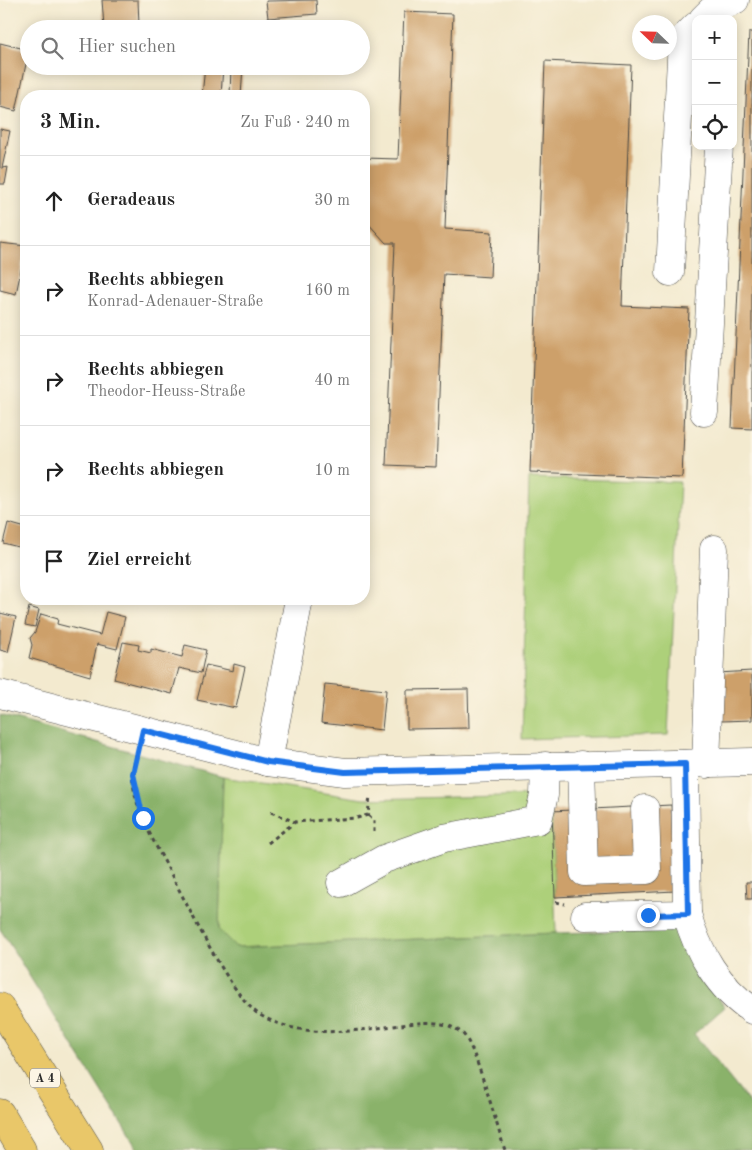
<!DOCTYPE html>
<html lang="de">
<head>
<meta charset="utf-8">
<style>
	body { margin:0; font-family:"Old Standard TT",serif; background:#f6f6f6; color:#222 }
	.controls { position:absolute; right:15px; top:15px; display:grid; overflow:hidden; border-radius:10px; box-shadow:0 2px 12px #0003 }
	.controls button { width:45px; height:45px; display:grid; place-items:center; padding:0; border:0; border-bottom:1px solid #e0e0e0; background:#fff; color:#222; font:25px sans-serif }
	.compass { position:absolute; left:632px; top:15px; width:45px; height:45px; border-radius:50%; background:#fff; box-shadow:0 2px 12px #0003; rotate:293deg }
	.stop { position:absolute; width:15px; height:15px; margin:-11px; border:4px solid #1a73e8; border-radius:50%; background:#fff }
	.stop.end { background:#1a73e8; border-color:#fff; box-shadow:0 1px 5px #0008 }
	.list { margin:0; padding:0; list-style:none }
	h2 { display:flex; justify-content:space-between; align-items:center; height:65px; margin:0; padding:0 20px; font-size:21px }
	h2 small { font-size:16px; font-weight:400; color:#767676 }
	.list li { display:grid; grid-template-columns:32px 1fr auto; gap:15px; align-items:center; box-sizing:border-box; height:90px; padding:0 20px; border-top:1px solid #e0e0e0 }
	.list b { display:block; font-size:19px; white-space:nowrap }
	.list p { margin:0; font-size:16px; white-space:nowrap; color:#767676 }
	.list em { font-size:16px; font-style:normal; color:#767676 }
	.icon { flex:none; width:28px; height:28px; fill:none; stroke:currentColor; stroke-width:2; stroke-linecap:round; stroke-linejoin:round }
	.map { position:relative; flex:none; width:752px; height:1150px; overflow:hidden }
	.search { position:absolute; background:#fff; box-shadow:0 2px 12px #0003; left:20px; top:20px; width:350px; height:55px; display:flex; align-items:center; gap:12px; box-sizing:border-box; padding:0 18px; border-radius:28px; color:#767676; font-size:19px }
	.panel { position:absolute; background:#fff; box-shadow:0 2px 12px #0003; left:20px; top:90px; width:350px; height:515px; border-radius:20px }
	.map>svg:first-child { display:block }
	.green { fill:#add07a; stroke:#6c7e52 }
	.forest { fill:#8ab26a; stroke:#5a6e4a }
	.building { fill:#cda06b }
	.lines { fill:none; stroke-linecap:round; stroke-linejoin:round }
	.minor-casing { stroke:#494844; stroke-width:29 }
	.highway-casing { stroke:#494844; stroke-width:29 }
	.path { stroke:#494844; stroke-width:3; stroke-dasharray:4 4; stroke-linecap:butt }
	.minor { stroke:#fff; stroke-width:28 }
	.highway { stroke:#e9c769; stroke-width:28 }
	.route { stroke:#1a73e8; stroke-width:6 }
	.labels { text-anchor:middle; stroke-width:4; stroke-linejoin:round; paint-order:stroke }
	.shield { fill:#fcf5e5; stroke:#6a6863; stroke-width:1 }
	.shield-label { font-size:12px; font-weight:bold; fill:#2b2b2b }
</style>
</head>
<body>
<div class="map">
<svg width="752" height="1150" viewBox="0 0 752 1150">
	<rect width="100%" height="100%" fill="#fcf5e5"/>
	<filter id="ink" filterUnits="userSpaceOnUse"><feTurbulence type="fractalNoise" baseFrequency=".02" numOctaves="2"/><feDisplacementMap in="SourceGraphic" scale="10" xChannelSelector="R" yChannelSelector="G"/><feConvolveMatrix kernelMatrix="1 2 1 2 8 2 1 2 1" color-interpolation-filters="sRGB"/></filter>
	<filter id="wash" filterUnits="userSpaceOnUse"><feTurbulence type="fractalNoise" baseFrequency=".0096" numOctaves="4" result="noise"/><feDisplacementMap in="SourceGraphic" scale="20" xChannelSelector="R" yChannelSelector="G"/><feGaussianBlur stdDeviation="1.12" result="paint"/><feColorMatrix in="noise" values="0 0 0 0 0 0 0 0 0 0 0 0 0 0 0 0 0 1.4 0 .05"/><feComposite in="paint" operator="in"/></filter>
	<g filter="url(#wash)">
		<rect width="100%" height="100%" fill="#f3eacf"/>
		<g class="green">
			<path d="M 529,478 L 680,482 L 668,735 L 522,739 Z"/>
			<path d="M 223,777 L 363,799 L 551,795 L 556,933 L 236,947 L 219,930 Z"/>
		</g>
		<path class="forest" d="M 0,715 L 223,777 L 219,930 L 236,947 L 556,933 L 677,930 L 696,968 L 725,1007 L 694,1034 L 752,1106 L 752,1150 L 138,1150 L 0,929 Z"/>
		<g id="blocks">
			<g class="building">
				<path d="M 102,0 L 138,0 L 139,25 L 104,27 Z"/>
				<path d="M 316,0 L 317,14 L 268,18 L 266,1 Z"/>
				<path d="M 404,12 L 453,14 L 445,229 L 492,232 L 490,277 L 444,274 L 436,467 L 386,465 L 395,243 L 386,243 L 366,221 L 367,214 L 364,214 L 364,158 L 398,159 Z"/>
				<path d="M 749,32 L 752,32 L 752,429 L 732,428 Z"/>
				<path d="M 0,43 L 29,50 L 16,111 L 0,107 Z"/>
				<path d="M 545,61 L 631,65 L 622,306 L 689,309 L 682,478 L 530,472 Z"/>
				<path d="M 205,66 L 223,66 L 221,96 L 202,96 Z"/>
				<path d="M 231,66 L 243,66 L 241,96 L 230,96 Z"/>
				<path d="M 0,129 L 10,131 L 2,168 L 8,167 L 5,184 L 0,184 Z"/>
				<path d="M 0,243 L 26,246 L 16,294 L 0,290 Z"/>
				<path d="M 8,523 L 26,528 L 26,549 L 3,543 Z"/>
				<path d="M 29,607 L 39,610 L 35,627 L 25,625 Z"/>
				<path d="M 106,612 L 125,617 L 117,649 L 97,644 L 90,676 L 29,658 L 32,645 L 30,638 L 35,632 L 41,614 L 58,619 L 57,624 L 100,635 Z"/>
				<path d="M 0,613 L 16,617 L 8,652 L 0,650 Z"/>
				<path d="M 123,642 L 139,645 L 138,650 L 151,653 L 151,649 L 182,657 L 185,645 L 206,650 L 201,673 L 179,668 L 172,694 L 114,679 Z"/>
				<path d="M 234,664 L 245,667 L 236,708 L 197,700 L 206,665 L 233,671 Z"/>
				<path d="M 752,671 L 752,720 L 721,721 L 718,673 Z"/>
				<path d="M 325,684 L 386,690 L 382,730 L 321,723 Z"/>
				<path d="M 468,689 L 469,728 L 407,729 L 407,690 Z"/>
				<path d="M 671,805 L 675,891 L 555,897 L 552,811 Z"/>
				<path d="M 746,882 L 752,882 L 752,899 L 747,899 Z"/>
			</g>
		</g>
	</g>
	<g filter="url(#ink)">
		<use href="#blocks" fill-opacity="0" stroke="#494844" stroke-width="1"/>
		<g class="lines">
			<g class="minor-casing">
				<g id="minor">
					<path d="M 703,19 L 712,10 L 735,0"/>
					<path d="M 670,272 L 682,40 L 696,26"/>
					<path d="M 704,412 L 719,146"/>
					<path d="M 0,694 L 268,762 L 345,772 L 752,762"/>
					<path d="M 268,762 L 299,599"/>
					<path d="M 685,764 L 687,914 C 697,951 719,989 752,1010"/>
					<path d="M 706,764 L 714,549"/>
					<path d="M 581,765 L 584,872 L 647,870 L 645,809"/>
					<path d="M 341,883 L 384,859 L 444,838 L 538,820 L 544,795 L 545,766"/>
					<path d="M 585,916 L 687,914"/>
				</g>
			</g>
			<g class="highway-casing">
				<g id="highway">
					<path d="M 0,1007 L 89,1150"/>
					<path d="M 0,1113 L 22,1150"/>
				</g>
			</g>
			<g class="path">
				<path d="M 137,755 C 136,761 133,767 133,773 C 131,808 160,851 175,882 C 191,912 233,999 260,1015 C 303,1040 354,1031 401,1025 C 422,1022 444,1019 462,1033 C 476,1045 497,1128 505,1150"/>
				<path d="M 271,812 L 295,822"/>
				<path d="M 368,815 L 374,820 L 374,832"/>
				<path d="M 268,843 L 295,822 L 357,818 L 368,815 L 370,795"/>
				<path d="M 556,902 L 565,904"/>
			</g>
			<use href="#minor" class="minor"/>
			<use href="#highway" class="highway"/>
		</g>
	</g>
	<g class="lines" filter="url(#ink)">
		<path class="route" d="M 143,818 L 133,774 L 143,730 L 268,762 L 345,772 L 685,764 L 688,914 L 648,915"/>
	</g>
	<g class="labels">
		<rect class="shield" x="30" y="1068.5" width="30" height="19" rx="4"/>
		<g class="shield-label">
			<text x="45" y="1082">A 4</text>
		</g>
	</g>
</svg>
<div class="controls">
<button>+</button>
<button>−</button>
<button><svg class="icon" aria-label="locate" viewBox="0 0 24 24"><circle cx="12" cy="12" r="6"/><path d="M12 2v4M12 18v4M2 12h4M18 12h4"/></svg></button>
</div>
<svg class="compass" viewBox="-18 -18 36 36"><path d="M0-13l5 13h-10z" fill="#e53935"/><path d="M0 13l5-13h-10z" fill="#767676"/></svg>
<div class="stop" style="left:143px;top:818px"></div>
<div class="stop end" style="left:648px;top:915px"></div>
<div class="search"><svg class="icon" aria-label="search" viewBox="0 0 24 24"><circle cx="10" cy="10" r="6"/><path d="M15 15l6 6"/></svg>Hier suchen</div>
<section class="panel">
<h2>3 Min.<small>Zu Fuß · 240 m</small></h2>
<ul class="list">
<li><svg class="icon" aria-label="ahead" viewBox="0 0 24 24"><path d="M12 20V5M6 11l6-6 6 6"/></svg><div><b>Geradeaus</b></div><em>30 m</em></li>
<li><svg class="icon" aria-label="right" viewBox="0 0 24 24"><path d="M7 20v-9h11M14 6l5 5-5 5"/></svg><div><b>Rechts abbiegen</b><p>Konrad-Adenauer-Straße</p></div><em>160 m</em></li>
<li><svg class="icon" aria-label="right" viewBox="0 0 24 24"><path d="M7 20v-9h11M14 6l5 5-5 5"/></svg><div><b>Rechts abbiegen</b><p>Theodor-Heuss-Straße</p></div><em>40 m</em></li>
<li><svg class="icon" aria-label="right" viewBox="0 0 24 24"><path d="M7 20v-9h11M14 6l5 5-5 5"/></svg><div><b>Rechts abbiegen</b></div><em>10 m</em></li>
<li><svg class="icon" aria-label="arrive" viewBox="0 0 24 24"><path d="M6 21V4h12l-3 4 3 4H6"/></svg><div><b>Ziel erreicht</b></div></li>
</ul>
</section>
</div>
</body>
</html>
